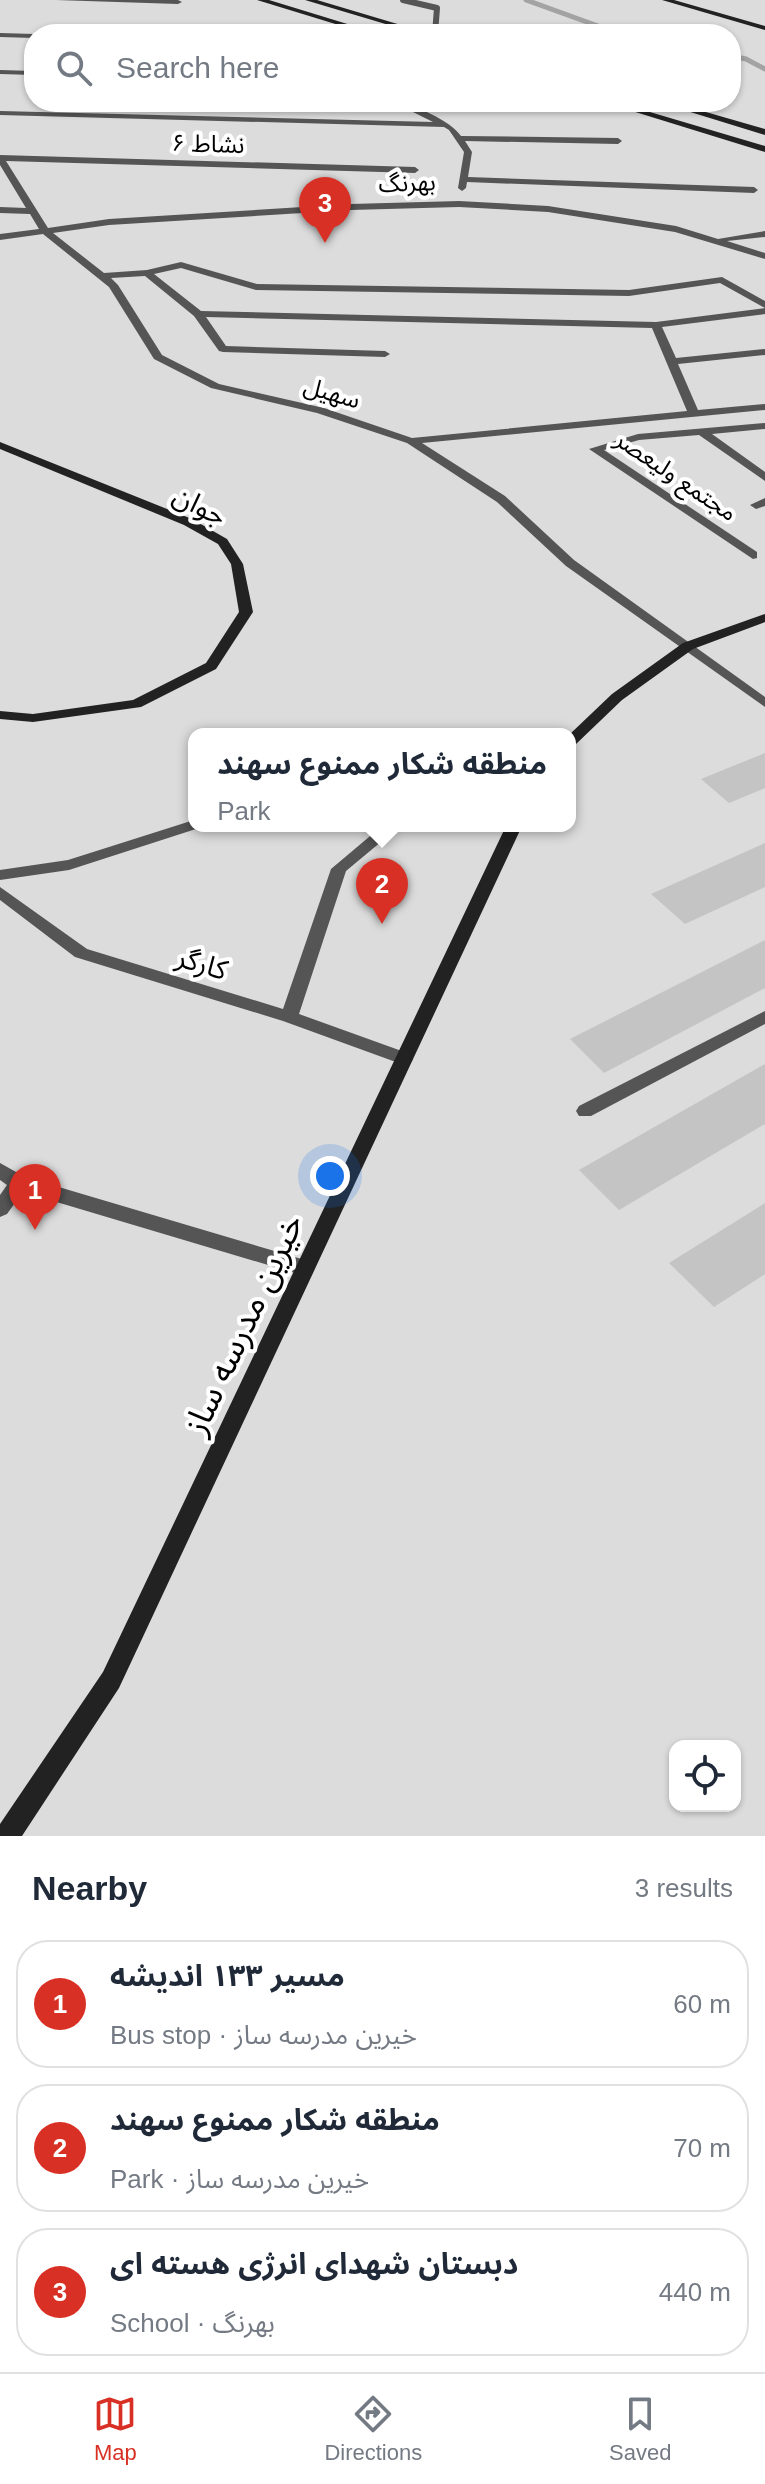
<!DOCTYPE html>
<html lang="en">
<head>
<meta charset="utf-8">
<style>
	body { margin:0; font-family:Helvetica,"Noto Sans Arabic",sans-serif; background:#f2f2f3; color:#1f2937 }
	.controls { position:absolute; right:24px; bottom:24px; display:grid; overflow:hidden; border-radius:16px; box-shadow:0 2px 6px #0004 }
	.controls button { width:72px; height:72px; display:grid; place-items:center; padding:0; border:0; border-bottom:2px solid #e0e1e3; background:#fff; color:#1f2937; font:40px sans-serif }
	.you { position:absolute; left:330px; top:1176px; width:28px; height:28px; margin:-20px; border:6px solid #fff; border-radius:50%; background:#1a73e8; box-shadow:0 0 0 12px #1a73e833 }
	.badge { display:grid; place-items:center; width:52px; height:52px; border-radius:50%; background:#d93025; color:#fff; font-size:26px; font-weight:700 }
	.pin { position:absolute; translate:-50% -66px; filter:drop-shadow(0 2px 4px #0008) }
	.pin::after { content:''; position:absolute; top:42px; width:28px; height:24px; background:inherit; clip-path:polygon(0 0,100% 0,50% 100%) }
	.popup { position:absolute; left:188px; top:728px; width:388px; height:104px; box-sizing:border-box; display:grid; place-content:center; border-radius:16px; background:#fff; filter:drop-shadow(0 2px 6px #0005); font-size:26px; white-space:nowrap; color:#747a83 }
	.popup b { font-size:30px; color:#1f2937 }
	.popup::after { content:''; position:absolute; left:50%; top:100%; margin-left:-16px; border:16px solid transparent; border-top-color:#fff }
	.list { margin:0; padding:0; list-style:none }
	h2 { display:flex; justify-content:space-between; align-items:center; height:104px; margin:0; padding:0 32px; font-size:34px }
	h2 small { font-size:26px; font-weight:400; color:#747a83 }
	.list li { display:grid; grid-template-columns:52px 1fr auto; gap:24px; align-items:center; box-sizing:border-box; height:128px; margin:0 16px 16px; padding:0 16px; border:2px solid #e0e1e3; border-radius:32px }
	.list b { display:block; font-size:30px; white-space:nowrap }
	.list p { margin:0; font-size:26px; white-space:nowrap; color:#747a83 }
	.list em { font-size:26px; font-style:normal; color:#747a83 }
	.icon { flex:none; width:44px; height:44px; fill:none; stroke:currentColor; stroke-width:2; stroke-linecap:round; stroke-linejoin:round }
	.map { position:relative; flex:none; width:765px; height:1836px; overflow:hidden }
	.search { position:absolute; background:#fff; box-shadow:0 2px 6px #0004; left:24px; right:24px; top:24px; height:88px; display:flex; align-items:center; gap:20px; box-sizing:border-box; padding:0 28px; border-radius:32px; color:#747a83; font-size:30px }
	.sheet { height:536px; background:#fff }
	nav { display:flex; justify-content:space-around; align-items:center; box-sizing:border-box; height:112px; border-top:2px solid #e0e1e3; background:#fff; font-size:22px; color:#747a83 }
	nav a { display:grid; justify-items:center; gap:4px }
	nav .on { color:#d93025 }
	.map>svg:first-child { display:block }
	.green { fill:#dcdcdc; fill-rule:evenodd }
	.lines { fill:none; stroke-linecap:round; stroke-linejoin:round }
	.stream { stroke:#a3a3a3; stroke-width:5 }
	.building { fill:#c4c4c4 }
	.lane { stroke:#555; stroke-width:6 }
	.street { fill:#555; fill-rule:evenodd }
	.secondary { fill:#222; fill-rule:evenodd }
	.labels { text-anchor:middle; stroke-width:8; stroke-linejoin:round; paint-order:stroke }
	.far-street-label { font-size:24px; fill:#000; stroke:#fff }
	.street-label { font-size:28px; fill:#000; stroke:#fff }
	.near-street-label { font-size:34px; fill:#000; stroke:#fff }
</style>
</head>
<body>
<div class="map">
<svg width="765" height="1836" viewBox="0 0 765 1836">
	<rect width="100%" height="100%" fill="#fff"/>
	<path class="green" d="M 0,0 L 765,0 L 765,1836 L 0,1836 ZM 34,34 L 731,34 L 731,102 L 34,102 ZM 194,734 L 570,734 L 570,826 L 194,826 ZM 675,1746 L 735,1746 L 735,1806 L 675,1806 Z"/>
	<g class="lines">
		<g class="stream">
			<path d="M 526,0 L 620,34"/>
			<path d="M 731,56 L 746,59 L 765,69"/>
		</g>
	</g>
	<g class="building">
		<path d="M 765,753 L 765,788 L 729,803 L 701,779 Z"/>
		<path d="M 765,843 L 765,887 L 685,924 L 651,894 Z"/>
		<path d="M 765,940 L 765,988 L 604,1073 L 570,1039 Z"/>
		<path d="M 765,1064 L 765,1124 L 619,1210 L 579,1170 Z"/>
		<path d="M 765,1203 L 765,1274 L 714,1307 L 669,1263 Z"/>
	</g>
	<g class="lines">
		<path class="lane" d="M 403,0 L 437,8 L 435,34"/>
		<g class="street">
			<path d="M 56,0 L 178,0 L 182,2 L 178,4 Z"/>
			<path d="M 0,33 L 34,34 L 35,34 L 34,38 L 0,37 Z"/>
			<path d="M 0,70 L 34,71 L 34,75 L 0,74 Z"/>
			<path d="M 393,102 C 411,102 451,121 461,136 L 618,138 L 622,141 L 618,144 L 465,141 L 472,152 L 468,177 L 754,187 L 758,190 L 754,193 L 467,182 L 466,188 L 462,191 L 458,188 L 464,152 L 449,130 L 444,127 L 0,115 L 0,111 L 433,122 Z"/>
			<path d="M 0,155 L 415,167 L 419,170 L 415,173 L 6,161 L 48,228 L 109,219 L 351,204 L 459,201 L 548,206 L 676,226 L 718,239 L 765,231 L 765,237 L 727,241 L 765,253 L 765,259 L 675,232 L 548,212 L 459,207 L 351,210 L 109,225 L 53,233 L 104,273 L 147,270 L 181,262 L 257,284 L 629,290 L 722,277 L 765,301 L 765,314 L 662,327 L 676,358 L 765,349 L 765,355 L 678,364 L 698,410 L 765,404 L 765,410 L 422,443 L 505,496 L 574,560 L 765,697 L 765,707 L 566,566 L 497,502 L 407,443 L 317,413 L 211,388 L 154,359 L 109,287 L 43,234 L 0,240 L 0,234 L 39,229 L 30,214 L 0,213 L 0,207 L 26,208 L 0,165 ZM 181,268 L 256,290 L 629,296 L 720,283 L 765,308 L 656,322 L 201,311 L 154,274 ZM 145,276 L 194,316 L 219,351 L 223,352 L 385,357 L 390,354 L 385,351 L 226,346 L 206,317 L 652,328 L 687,411 L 412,438 L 324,408 L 219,384 L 162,355 L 118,285 L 111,278 Z"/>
			<path d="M 765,423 L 765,429 L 712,434 L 765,472 L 765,481 L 699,435 L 639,440 L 604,450 L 757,552 L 757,558 L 753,559 L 589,449 L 638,434 Z"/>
			<path d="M 765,498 L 765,506 L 756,509 L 750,505 Z"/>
			<path d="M 194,820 L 194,826 L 201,826 L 199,828 L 69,870 L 0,880 L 0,870 L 68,860 Z"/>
			<path d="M 382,826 L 400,826 L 346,871 L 299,1014 L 410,1054 L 413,1059 L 410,1064 L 404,1065 L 283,1021 L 75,957 L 0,900 L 0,887 L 87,949 L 283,1009 L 331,869 Z"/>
			<path d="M 765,1011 L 765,1024 L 591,1116 L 579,1116 L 576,1111 L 579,1106 Z"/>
			<path d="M 0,1163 L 25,1177 L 305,1260 L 312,1262 L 315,1268 L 312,1274 L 305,1276 L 23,1192 L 7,1214 L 0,1217 L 0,1195 L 7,1185 L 0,1180 Z"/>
		</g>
		<g class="secondary">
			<path d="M 257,0 L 269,0 L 380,34 L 368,34 Z"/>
			<path d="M 305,0 L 317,0 L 431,34 L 419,34 Z"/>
			<path d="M 662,0 L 674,0 L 765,26 L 765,30 Z"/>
			<path d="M 603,102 L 616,102 L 765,146 L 765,152 Z"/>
			<path d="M 658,102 L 671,102 L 765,129 L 765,135 Z"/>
			<path d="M 0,442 L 192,519 L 227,539 L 243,564 L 253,612 L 216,669 L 141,707 L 33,722 L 0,719 L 0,711 L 33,714 L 133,700 L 206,663 L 239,612 L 231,564 L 218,544 L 184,525 L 0,449 Z"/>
			<path d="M 765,614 L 765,622 L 693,649 L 622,700 L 575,745 L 570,746 L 570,734 L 612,694 L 683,643 Z"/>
			<path d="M 506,826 L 522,826 L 119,1688 L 22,1836 L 0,1836 L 0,1824 L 103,1672 Z"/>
		</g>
	</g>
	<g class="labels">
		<g class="far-street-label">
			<text transform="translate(208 144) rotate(2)" y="8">نشاط ۶</text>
			<text transform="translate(407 183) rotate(-2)" y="8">بهرنگ</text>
			<text transform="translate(332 393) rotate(16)" y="8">سهیل</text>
			<text transform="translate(676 476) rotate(34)" y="8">مجتمع ولیعصر</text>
		</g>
		<g class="street-label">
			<text transform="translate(200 505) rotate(27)" y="10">جوان</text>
			<text transform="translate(202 963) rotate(17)" y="10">کارگر</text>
		</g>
		<g class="near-street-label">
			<text transform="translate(243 1324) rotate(-65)" y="12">خیرین مدرسه ساز</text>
		</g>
	</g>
</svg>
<div class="controls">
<button><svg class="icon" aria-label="locate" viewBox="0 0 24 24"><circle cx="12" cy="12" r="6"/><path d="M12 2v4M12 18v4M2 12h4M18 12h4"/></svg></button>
</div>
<div class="you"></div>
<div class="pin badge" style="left:35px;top:1230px">1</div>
<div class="pin badge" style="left:382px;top:924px">2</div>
<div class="popup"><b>منطقه شکار ممنوع سهند</b>Park</div>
<div class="pin badge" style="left:325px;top:243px">3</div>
<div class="search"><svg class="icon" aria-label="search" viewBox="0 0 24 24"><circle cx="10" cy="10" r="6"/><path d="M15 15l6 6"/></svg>Search here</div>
</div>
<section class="sheet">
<h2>Nearby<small>3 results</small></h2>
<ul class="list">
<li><span class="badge">1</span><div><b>مسیر ۱۳۳ اندیشه</b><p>Bus stop · خیرین مدرسه ساز</p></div><em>60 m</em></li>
<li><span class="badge">2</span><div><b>منطقه شکار ممنوع سهند</b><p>Park · خیرین مدرسه ساز</p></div><em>70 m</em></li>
<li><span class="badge">3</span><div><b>دبستان شهدای انرژی هسته ای</b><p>School · بهرنگ</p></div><em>440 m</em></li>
</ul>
</section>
<nav>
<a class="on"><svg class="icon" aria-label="map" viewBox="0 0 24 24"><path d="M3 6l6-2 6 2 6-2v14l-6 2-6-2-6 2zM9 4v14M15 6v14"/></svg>Map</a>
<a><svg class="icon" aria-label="directions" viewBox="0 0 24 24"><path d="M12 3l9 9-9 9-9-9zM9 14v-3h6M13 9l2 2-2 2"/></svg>Directions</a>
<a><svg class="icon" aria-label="saved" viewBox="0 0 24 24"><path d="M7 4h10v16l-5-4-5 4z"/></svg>Saved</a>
</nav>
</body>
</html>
